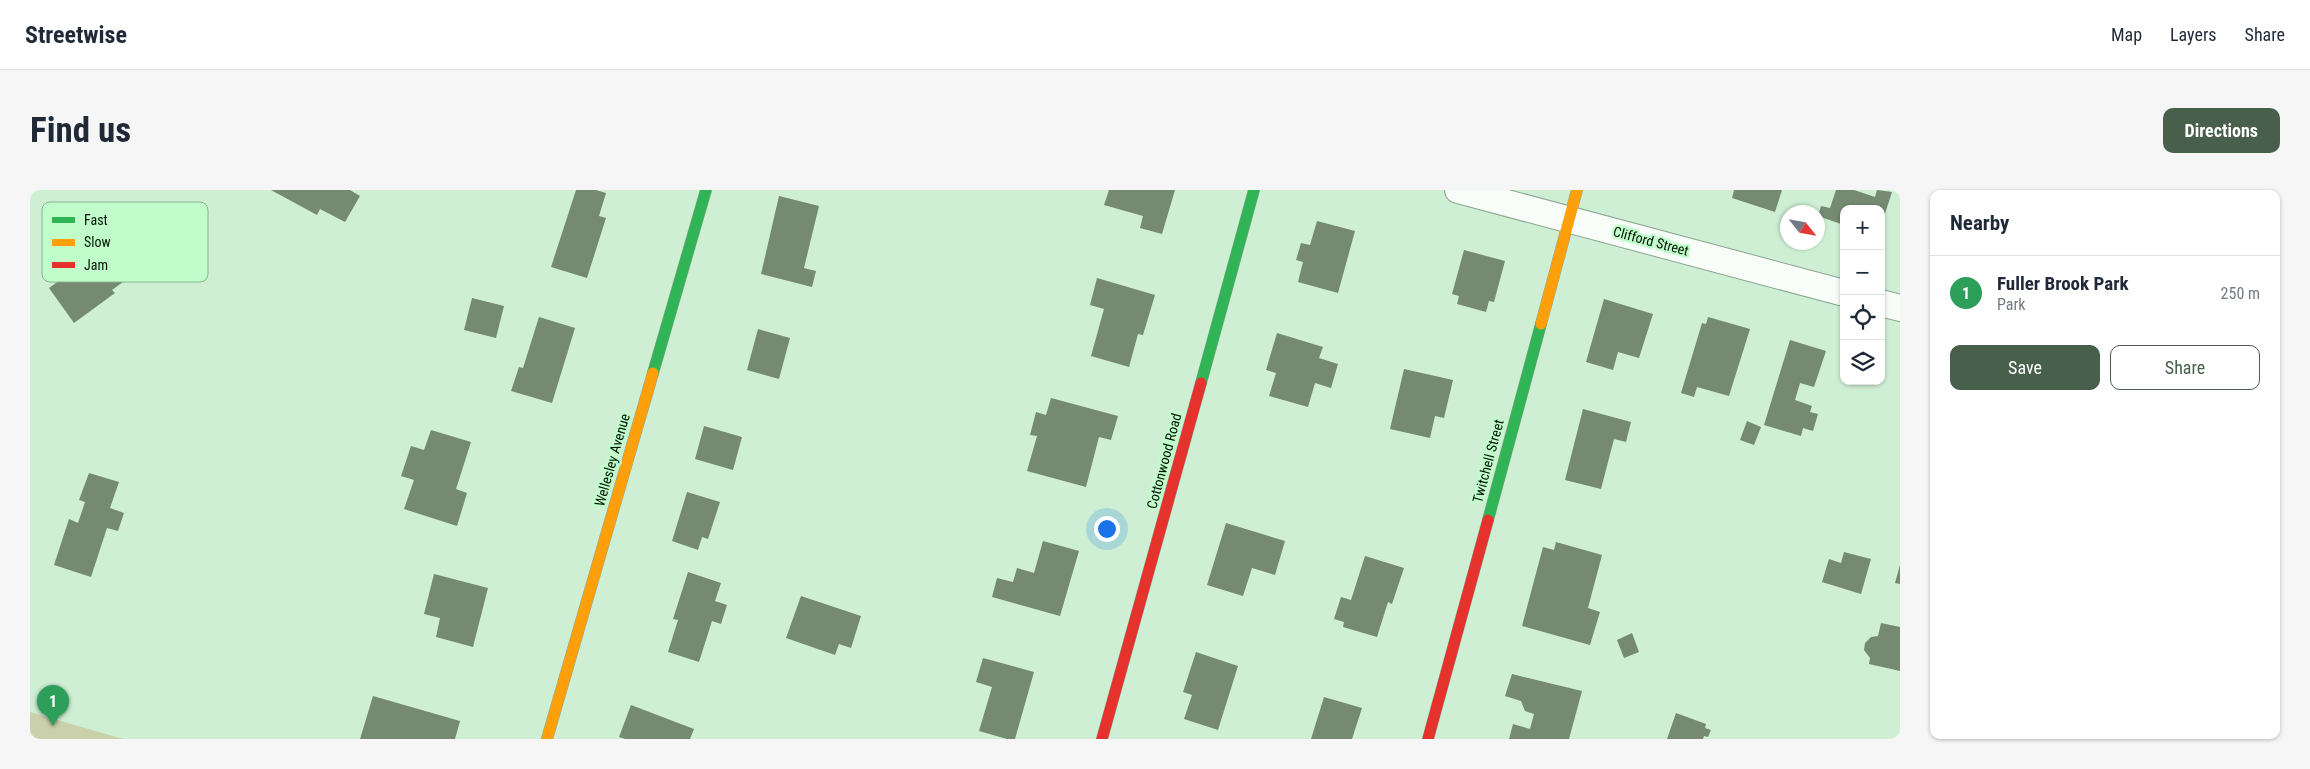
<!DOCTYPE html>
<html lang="en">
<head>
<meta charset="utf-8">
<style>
	body { margin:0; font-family:"Roboto Condensed",sans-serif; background:#f6f6f7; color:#1f2937 }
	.controls { position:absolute; right:15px; top:15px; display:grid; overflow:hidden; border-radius:10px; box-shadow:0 1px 4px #0004 }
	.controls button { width:45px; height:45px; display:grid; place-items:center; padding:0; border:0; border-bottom:1px solid #e0e1e3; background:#fff; color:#1f2937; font:25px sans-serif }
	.compass { position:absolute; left:1750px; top:15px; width:45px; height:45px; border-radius:50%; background:#fff; box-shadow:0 1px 4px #0004; rotate:121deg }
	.you { position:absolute; left:1076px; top:338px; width:18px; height:18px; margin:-12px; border:4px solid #fff; border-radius:50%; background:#1a73e8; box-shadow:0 0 0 8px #1a73e833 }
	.badge { display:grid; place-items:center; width:32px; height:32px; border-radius:50%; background:#485f4c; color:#fff; font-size:16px; font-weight:700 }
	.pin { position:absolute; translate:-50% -41px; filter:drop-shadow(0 1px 2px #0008) }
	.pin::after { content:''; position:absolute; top:26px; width:18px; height:15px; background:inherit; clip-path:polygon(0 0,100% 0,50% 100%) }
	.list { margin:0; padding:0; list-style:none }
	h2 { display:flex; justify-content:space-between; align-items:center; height:65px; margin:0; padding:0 20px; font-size:21px }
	h2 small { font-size:16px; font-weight:400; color:#747a83 }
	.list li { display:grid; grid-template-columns:32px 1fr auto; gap:15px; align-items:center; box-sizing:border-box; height:75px; padding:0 20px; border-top:1px solid #e0e1e3 }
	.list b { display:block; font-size:19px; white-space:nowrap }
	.list p { margin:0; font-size:16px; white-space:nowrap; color:#747a83 }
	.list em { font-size:16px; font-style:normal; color:#747a83 }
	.actions { display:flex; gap:10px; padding:15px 20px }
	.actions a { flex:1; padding:11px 0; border:1px solid #485f4c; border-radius:10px; text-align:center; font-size:18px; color:#485f4c }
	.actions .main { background:#485f4c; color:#fff }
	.icon { flex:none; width:28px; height:28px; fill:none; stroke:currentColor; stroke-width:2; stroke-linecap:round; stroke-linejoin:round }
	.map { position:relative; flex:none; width:1870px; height:549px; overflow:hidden; border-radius:10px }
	header { display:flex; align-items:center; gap:30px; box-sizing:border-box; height:70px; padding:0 25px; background:#fff; border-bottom:1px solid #e0e1e3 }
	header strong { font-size:24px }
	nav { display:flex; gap:28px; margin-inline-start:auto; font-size:18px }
	.intro { display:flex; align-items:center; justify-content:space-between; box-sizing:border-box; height:120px; padding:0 30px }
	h1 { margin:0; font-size:35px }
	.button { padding:12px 22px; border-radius:10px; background:#485f4c; color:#fff; font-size:18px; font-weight:700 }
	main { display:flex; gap:30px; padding:0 30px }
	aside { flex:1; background:#fff; border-radius:10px; box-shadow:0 1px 4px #0004 }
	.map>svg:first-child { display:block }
	.green { fill:#cad0aa }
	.building { fill:#758973 }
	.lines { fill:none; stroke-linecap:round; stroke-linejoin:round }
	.street-casing { stroke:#8da692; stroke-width:28 }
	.fast-casing { stroke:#8da692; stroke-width:12 }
	.slow-casing { stroke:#8da692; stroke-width:12 }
	.jam-casing { stroke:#8da692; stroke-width:12 }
	.street { stroke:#f8fdf9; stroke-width:26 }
	.fast { stroke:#30b455; stroke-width:11 }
	.slow { stroke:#ff9f0a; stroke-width:11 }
	.jam { stroke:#e5322d; stroke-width:11 }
	.labels { text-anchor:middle; stroke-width:5; stroke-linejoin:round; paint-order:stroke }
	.street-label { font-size:14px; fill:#001203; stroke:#c0fdcb }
	.key { fill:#c0fdcb; stroke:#86b68f; stroke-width:1 }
	.key-label { font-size:14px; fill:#001203 }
</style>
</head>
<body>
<header>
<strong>Streetwise</strong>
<nav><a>Map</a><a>Layers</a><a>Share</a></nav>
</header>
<div class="intro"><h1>Find us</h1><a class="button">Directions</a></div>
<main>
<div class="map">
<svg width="1870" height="549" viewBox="0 0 1870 549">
	<rect width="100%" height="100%" fill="#ceefd4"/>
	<path class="green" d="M 0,522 L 93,549 L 0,549 Z"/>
	<g class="building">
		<path d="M 241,0 L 320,0 L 330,6 L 315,32 L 290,19 L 287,25 Z"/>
		<path d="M 546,0 L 566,0 L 576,3 L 569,26 L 576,28 L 557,88 L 521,77 Z"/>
		<path d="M 1079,0 L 1145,0 L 1132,44 L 1110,38 L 1113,26 L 1074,15 Z"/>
		<path d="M 1704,0 L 1752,0 L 1745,22 L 1702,8 Z"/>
		<path d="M 1806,0 L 1824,0 L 1845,7 L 1847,0 L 1862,2 L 1854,27 L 1851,26 L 1851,19 L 1814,19 L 1814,35 L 1788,26 L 1791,16 L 1800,18 Z"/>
		<path d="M 749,6 L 789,16 L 774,78 L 786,81 L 782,97 L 731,84 Z"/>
		<path d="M 1287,31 L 1325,41 L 1308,103 L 1268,92 L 1273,72 L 1266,70 L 1271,53 L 1280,55 Z"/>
		<path d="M 104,41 L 125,69 L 82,100 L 85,103 L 44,133 L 19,98 L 60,68 L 62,72 Z"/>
		<path d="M 1434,60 L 1475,71 L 1464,112 L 1459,111 L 1456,122 L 1427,114 L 1429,106 L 1422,104 Z"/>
		<path d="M 1067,88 L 1125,105 L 1113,145 L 1108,144 L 1099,177 L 1061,166 L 1074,119 L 1060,115 Z"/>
		<path d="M 442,108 L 474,116 L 466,148 L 434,140 Z"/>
		<path d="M 1574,109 L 1623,124 L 1609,168 L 1588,162 L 1583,180 L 1556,172 Z"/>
		<path d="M 509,127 L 545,138 L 522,213 L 481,201 L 489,177 L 493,178 Z"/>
		<path d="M 1678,127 L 1720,139 L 1699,206 L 1667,197 L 1664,207 L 1651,203 L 1672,133 L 1676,134 Z"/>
		<path d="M 728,139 L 760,148 L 749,189 L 717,180 Z"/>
		<path d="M 1247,143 L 1293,157 L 1289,168 L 1308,174 L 1301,198 L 1285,193 L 1278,217 L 1239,206 L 1246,183 L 1236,180 Z"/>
		<path d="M 1760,150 L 1796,161 L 1784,197 L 1770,193 L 1765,210 L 1782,216 L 1780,222 L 1788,224 L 1783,241 L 1773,238 L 1771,246 L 1734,235 Z"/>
		<path d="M 1374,179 L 1423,190 L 1414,228 L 1405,226 L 1400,248 L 1360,239 Z"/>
		<path d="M 1021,208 L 1088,226 L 1081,250 L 1069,247 L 1056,297 L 997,281 L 1007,246 L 1000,245 L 1006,222 L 1016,225 Z"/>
		<path d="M 1553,219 L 1601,232 L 1596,252 L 1584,249 L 1571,299 L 1535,290 Z"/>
		<path d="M 1717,231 L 1731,237 L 1724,255 L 1710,250 Z"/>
		<path d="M 674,236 L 712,247 L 703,280 L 665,269 Z"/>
		<path d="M 401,240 L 441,252 L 426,299 L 437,303 L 427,336 L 374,319 L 384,290 L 371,286 L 381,256 L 394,260 Z"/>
		<path d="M 59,283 L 89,292 L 80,318 L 94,323 L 88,341 L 77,338 L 61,387 L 24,375 L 39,329 L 48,333 L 55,312 L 49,310 Z"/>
		<path d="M 657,302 L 690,312 L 678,349 L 672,347 L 668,360 L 642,351 Z"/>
		<path d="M 1196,333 L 1255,351 L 1245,385 L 1222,378 L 1213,406 L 1177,395 Z"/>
		<path d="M 1013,351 L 1049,361 L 1030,426 L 962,407 L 967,388 L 983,392 L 987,378 L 1004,383 Z"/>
		<path d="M 1526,352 L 1572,365 L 1558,418 L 1570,422 L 1560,455 L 1492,436 L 1513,357 L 1524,360 Z"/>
		<path d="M 1814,362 L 1841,369 L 1831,404 L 1792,392 L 1799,369 L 1811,373 Z"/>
		<path d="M 1335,366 L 1374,378 L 1362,414 L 1358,412 L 1347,447 L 1313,437 L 1314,432 L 1304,429 L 1311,407 L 1321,410 Z"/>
		<path d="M 1870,375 L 1870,394 L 1865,393 Z"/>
		<path d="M 658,382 L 691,393 L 685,411 L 697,415 L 691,434 L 682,431 L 669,472 L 638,462 L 648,430 L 643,429 Z"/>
		<path d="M 404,384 L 458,398 L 443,457 L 406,447 L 410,428 L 394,424 Z"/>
		<path d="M 771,406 L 831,426 L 821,458 L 809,454 L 805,465 L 756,448 Z"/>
		<path d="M 1851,433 L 1870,437 L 1870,481 L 1839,474 L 1840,468 L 1834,460 L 1835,453 L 1841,447 L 1848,446 Z"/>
		<path d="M 1602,443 L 1609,462 L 1594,468 L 1587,450 Z"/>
		<path d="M 1166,462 L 1208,476 L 1188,540 L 1154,529 L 1162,505 L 1153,502 Z"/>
		<path d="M 953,468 L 1004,482 L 985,549 L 977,549 L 949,541 L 962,497 L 946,492 Z"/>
		<path d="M 1482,484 L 1552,501 L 1539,549 L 1479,549 L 1483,534 L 1500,539 L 1504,524 L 1495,521 L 1491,511 L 1475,506 Z"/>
		<path d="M 343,506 L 430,531 L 425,549 L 330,549 Z"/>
		<path d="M 1294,507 L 1332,518 L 1322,549 L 1281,549 Z"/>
		<path d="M 601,515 L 664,539 L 660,549 L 595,549 L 589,547 Z"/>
		<path d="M 1646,523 L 1676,534 L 1675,538 L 1681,540 L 1678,547 L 1674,546 L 1673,549 L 1637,549 Z"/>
	</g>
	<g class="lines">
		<g class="street-casing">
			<g id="street">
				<path d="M 1428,0 L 1814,103"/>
				<path d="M 1851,113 L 1870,118"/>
			</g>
		</g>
		<g class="fast-casing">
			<g id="fast">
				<path d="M 623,183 L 676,0"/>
				<path d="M 1171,193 L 1224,0"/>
				<path d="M 1458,330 L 1511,134"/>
			</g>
		</g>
		<g class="slow-casing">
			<g id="slow">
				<path d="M 1511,134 L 1547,0"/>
				<path d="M 517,549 L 623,183"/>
			</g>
		</g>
		<g class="jam-casing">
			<g id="jam">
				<path d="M 1072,549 L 1171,193"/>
				<path d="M 1398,549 L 1458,330"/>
			</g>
		</g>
		<use href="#street" class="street"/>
		<use href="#fast" class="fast"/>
		<use href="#slow" class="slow"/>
		<use href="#jam" class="jam"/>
	</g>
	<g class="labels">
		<g class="street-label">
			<text transform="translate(1621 51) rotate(15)" y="5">Clifford Street</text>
			<text transform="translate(582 270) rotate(-74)" y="5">Wellesley Avenue</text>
			<text transform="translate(1134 271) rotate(-75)" y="5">Cottonwood Road</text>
			<text transform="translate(1458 271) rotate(-75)" y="5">Twitchell Street</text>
		</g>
	</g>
	<rect x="12" y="12" width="166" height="80" rx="8" class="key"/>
	<rect x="22" y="27" width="23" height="6" fill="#30b455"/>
	<rect x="22" y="49" width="23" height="7" fill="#ff9f0a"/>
	<rect x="22" y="72" width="23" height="6" fill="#e5322d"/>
	<g class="key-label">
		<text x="54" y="35">Fast</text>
		<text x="54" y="57">Slow</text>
		<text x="54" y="80">Jam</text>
	</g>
</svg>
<div class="controls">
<button>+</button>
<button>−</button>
<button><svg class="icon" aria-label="locate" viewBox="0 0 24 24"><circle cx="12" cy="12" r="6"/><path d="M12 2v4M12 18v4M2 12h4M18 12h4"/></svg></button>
<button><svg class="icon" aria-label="layers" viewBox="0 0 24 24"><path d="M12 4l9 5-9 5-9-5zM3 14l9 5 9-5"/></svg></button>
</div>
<svg class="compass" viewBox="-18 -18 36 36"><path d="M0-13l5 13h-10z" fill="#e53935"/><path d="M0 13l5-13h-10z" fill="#747a83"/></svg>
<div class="you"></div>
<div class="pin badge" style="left:23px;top:536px;background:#2e9e5b">1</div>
</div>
<aside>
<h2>Nearby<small></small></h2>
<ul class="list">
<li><span class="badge" style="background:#2e9e5b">1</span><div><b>Fuller Brook Park</b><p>Park</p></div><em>250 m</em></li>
</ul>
<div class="actions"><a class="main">Save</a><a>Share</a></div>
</aside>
</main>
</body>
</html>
